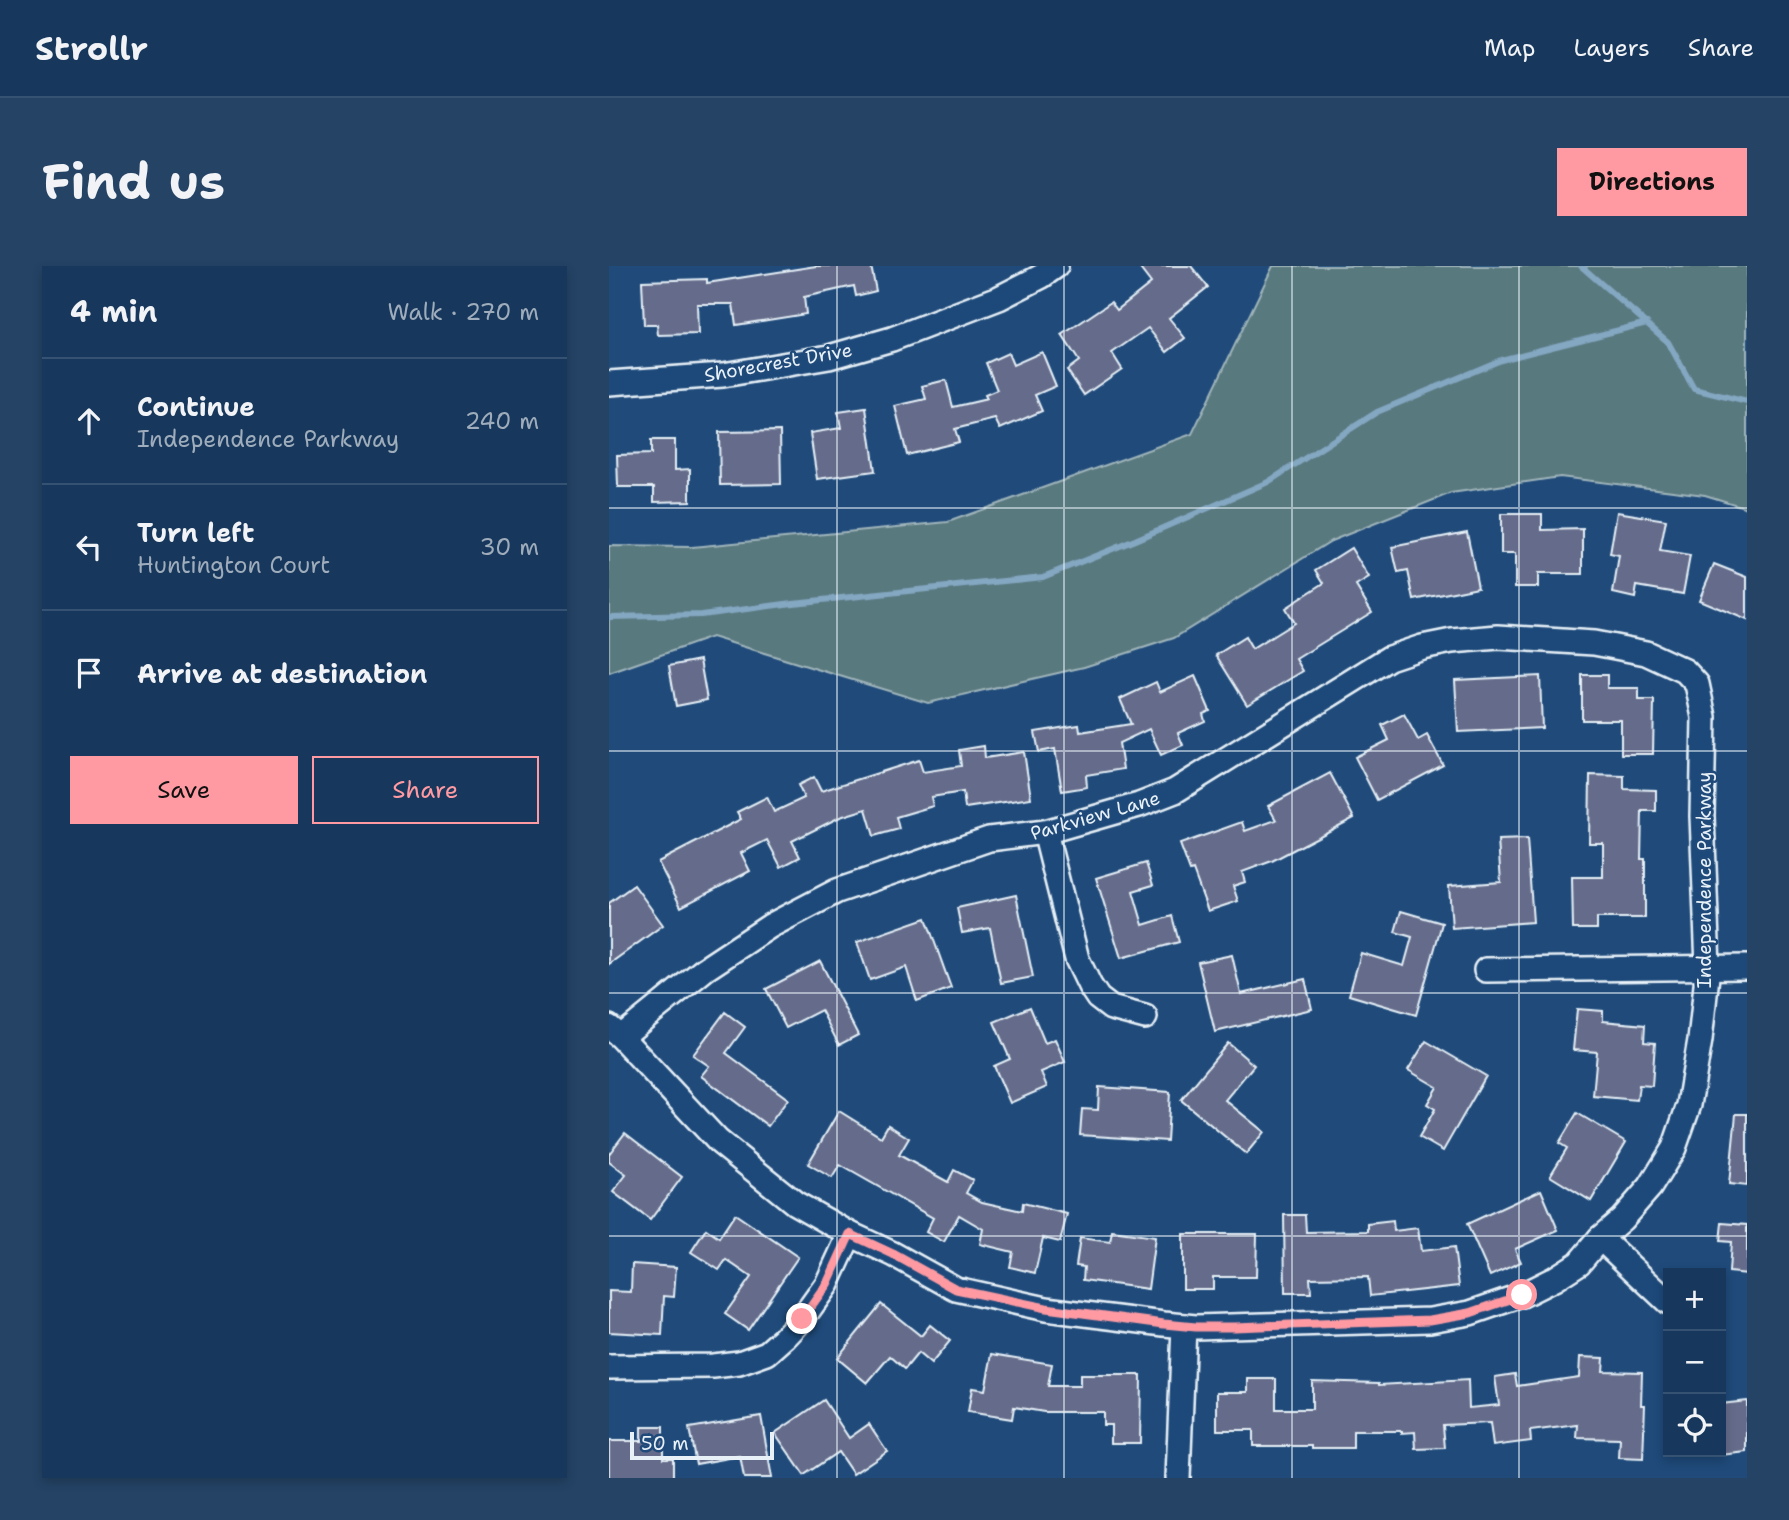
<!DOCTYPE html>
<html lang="en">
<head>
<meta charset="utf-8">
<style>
	body { margin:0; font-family:"Shantell Sans",sans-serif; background:#244365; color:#f1f3f6 }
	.controls { position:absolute; right:21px; bottom:21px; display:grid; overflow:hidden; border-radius:0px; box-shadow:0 4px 10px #0003 }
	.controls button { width:63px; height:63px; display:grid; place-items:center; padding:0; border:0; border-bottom:2px solid #365272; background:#17385c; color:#f1f3f6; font:35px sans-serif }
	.scale { position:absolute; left:21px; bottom:18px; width:144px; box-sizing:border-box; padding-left:7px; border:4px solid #e8f1f8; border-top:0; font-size:19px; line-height:24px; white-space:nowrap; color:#e8f1f8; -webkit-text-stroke:5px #1f4a7a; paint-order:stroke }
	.stop { position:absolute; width:21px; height:21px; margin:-16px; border:5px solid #ff9aa2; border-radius:50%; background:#fff }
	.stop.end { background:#ff9aa2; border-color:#fff; box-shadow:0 2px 7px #0008 }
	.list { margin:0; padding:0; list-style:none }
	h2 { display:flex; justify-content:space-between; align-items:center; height:91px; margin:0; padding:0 28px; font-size:30px }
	h2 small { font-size:23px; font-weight:400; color:#9eacbb }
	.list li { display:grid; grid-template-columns:46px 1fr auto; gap:21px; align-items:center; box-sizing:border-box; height:126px; padding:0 28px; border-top:2px solid #365272 }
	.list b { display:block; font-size:26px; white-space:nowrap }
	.list p { margin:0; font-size:23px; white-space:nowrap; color:#9eacbb }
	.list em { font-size:23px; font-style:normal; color:#9eacbb }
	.actions { display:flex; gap:14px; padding:21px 28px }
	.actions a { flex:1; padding:16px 0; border:2px solid #ff9aa2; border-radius:0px; text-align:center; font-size:24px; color:#ff9aa2 }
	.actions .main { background:#ff9aa2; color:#111 }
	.icon { flex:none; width:38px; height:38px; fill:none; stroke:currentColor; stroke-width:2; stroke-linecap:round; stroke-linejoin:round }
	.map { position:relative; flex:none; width:1138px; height:1212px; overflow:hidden; border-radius:0px }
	header { display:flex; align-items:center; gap:42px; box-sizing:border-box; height:98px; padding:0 35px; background:#17385c; border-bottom:2px solid #365272 }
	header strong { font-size:33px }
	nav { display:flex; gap:38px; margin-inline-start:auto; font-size:24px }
	.intro { display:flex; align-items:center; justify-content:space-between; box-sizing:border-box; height:168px; padding:0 42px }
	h1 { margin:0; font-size:49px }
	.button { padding:18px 32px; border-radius:0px; background:#ff9aa2; color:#111; font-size:24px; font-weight:700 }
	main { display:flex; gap:42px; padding:0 42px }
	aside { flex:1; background:#17385c; border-radius:0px; box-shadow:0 4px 10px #0003 }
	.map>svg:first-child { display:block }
	.green { fill:#59797e; stroke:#a0b5bb; stroke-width:2 }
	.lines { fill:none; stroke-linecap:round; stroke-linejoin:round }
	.stream { stroke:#84a7c2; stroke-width:6 }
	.building { fill:#656c8b; stroke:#e8f1f8; stroke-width:2 }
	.minor-casing { stroke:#e8f1f8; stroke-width:28 }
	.minor { stroke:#1f4a7a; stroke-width:23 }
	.route { stroke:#ff9aa2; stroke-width:9 }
	.grid { fill:none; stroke:#e8f1f8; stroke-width:2; stroke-opacity:0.55 }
	.labels { text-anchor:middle; stroke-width:5; stroke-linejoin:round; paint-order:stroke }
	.street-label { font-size:19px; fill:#e8f1f8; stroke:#1f4a7a }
</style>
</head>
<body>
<header>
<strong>Strollr</strong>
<nav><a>Map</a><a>Layers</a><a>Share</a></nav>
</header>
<div class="intro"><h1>Find us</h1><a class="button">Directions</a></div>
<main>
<aside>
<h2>4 min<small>Walk · 270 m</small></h2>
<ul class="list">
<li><svg class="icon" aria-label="ahead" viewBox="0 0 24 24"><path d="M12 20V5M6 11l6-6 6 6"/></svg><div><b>Continue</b><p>Independence Parkway</p></div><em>240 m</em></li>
<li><svg class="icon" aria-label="left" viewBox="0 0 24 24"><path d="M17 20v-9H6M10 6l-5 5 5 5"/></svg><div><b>Turn left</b><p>Huntington Court</p></div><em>30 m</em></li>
<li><svg class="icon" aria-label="arrive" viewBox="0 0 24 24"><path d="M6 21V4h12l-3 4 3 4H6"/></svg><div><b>Arrive at destination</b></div></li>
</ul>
<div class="actions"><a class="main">Save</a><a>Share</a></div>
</aside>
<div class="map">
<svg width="1138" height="1212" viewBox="0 0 1138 1212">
	<rect width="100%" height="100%" fill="#1f4a7a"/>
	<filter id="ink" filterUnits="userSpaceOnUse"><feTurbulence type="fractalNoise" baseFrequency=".0143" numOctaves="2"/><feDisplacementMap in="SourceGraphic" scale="14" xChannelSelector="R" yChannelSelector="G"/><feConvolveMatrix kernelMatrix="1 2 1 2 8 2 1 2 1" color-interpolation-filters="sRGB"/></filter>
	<g filter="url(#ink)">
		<path class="green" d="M 664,0 L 1138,0 L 1138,242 L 1096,229 L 951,211 L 842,227 L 722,275 L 565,372 L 475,401 L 319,437 L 103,371 L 0,407 L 0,280 L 83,281 L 339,256 L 583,168 Z"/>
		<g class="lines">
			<g class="stream">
				<path d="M 972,0 L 1059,76 L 1085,123 L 1138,136"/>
				<path d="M 0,351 L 92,349 L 184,337 L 434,311 L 526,274 L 659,216 L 768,146 L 892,94 L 1038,57"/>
			</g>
		</g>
		<g class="building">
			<path d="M 207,0 L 262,0 L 267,25 L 247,30 L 245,20 L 195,31 L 197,48 L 127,59 L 124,38 L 88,38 L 89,68 L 49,69 L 48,59 L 35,59 L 33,15 L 98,13 L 98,17 Z"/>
			<path d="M 529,0 L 582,0 L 599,21 L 560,52 L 576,72 L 558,86 L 539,62 L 503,87 L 513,103 L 475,129 L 458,104 L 470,95 L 453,69 L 502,36 L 508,44 L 542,17 Z"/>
			<path d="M 433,86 L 447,120 L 426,129 L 433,145 L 391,163 L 386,153 L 346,163 L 350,176 L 298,189 L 286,140 L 317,133 L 313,120 L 337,114 L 344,141 L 378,133 L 376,129 L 388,124 L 377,97 L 399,87 L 404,99 Z"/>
			<path d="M 257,142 L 266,205 L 208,213 L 201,167 L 232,162 L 229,146 Z"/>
			<path d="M 171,165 L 172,218 L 111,219 L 110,166 Z"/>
			<path d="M 42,174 L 66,174 L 66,204 L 81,203 L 81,235 L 45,236 L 45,221 L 9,221 L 8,189 L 42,188 Z"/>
			<path d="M 1008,246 L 1057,254 L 1051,285 L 1081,290 L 1074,328 L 1028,320 L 1026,332 L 1004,327 L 1010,290 L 1001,288 Z"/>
			<path d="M 892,248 L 933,248 L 933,264 L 974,263 L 974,308 L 929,308 L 929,321 L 906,321 L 906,288 L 892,288 Z"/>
			<path d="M 858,266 L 869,321 L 805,334 L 799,305 L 789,307 L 783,281 Z"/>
			<path d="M 742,282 L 760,312 L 747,320 L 763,346 L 687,393 L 694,405 L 638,439 L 607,389 L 636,371 L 643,383 L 685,357 L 676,342 L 715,317 L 707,304 Z"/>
			<path d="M 1105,298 L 1138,311 L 1138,354 L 1090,334 Z"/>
			<path d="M 91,394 L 98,434 L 67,440 L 60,400 Z"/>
			<path d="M 973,409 L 998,409 L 998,422 L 1030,422 L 1030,434 L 1045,434 L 1044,488 L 1012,488 L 1012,454 L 973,454 Z"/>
			<path d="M 586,410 L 601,445 L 594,448 L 596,455 L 569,467 L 574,479 L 552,489 L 540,463 L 510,477 L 514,503 L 477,509 L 478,521 L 453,525 L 446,483 L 430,486 L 426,466 L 470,459 L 471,466 L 522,458 L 511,433 L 547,416 L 551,426 Z"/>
			<path d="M 931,410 L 933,462 L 849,466 L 846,414 Z"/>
			<path d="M 795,448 L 809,474 L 818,469 L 834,499 L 768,534 L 746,491 L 780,474 L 773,459 Z"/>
			<path d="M 375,480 L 376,492 L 415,486 L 422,532 L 356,542 L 354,526 L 322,531 L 324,540 L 287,551 L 290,563 L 265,570 L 257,543 L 231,551 L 183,575 L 191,591 L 172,601 L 158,574 L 132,587 L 141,605 L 72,641 L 49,596 L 132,553 L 128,546 L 158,531 L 165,546 L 195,532 L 189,519 L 205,511 L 212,525 L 310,494 L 314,506 L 352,500 L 350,484 Z"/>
			<path d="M 721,507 L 745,552 L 663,595 L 633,606 L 636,616 L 624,620 L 629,635 L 599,645 L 584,604 L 581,605 L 571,578 L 633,556 L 636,565 L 667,554 L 659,540 Z"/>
			<path d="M 981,509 L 1015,510 L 1015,523 L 1047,524 L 1047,545 L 1033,545 L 1032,593 L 1036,593 L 1036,652 L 988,652 L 988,663 L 964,663 L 963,611 L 994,611 L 994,577 L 980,577 Z"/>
			<path d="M 918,573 L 924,656 L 843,662 L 840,620 L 892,616 L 889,574 Z"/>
			<path d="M 537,597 L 544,619 L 524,625 L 534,659 L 563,650 L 570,676 L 512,692 L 487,612 Z"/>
			<path d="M 25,619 L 54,659 L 0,698 L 0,637 Z"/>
			<path d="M 407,629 L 424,711 L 392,717 L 381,662 L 353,667 L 348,642 Z"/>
			<path d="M 792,645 L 833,657 L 807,749 L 740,729 L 752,687 L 795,700 L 803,671 L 786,666 Z"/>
			<path d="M 317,652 L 342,722 L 308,735 L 297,701 L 261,714 L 248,676 Z"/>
			<path d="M 623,689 L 632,728 L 696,713 L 703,743 L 606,766 L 589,696 Z"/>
			<path d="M 211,695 L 249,769 L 230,779 L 212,744 L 177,762 L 157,723 Z"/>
			<path d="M 421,741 L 436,777 L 446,773 L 456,796 L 432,806 L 438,821 L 401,837 L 385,800 L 401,793 L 385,756 Z"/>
			<path d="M 968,743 L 994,745 L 994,755 L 1036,759 L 1035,776 L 1046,777 L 1043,820 L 1030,819 L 1028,834 L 984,830 L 988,786 L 964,784 Z"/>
			<path d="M 116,746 L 136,761 L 117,787 L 179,833 L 159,860 L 92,810 L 100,800 L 84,789 Z"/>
			<path d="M 817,775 L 877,810 L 834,885 L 810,871 L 826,843 L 818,838 L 828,821 L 799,804 Z"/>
			<path d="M 619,777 L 645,799 L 616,834 L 655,866 L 637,888 L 572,834 Z"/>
			<path d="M 490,821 L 561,826 L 558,875 L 471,869 L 473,843 L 489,844 Z"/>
			<path d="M 230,845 L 272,871 L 279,859 L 300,872 L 290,889 L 339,916 L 345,904 L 364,914 L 357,927 L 373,936 L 413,945 L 414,937 L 458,948 L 451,976 L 434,972 L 426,1007 L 401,1001 L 404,986 L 371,978 L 374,963 L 350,949 L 335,976 L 317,966 L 324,952 L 231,899 L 223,912 L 199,898 Z"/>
			<path d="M 968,847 L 1017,876 L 982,935 L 941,910 L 958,882 L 950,877 Z"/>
			<path d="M 1127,848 L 1138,848 L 1138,920 L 1120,918 Z"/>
			<path d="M 16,867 L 73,911 L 41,954 L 4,926 L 17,909 L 0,896 L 0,888 Z"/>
			<path d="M 932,924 L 949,964 L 906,983 L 912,996 L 881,1010 L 858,958 Z"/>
			<path d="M 126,948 L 189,991 L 139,1064 L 116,1048 L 142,1011 L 117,994 L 110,1004 L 82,986 L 97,963 L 110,972 Z"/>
			<path d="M 675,949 L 696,949 L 697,966 L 759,965 L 759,958 L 784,955 L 785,965 L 809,962 L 812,985 L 845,981 L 850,1020 L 761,1030 L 759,1011 L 701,1012 L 702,1027 L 676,1027 Z"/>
			<path d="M 1113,957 L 1138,959 L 1138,1008 L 1120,1006 L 1122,976 L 1111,975 Z"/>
			<path d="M 503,965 L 546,971 L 539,1023 L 474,1014 L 475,1001 L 467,1000 L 471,972 L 501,976 Z"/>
			<path d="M 574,968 L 648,968 L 647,1011 L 604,1011 L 604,1023 L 574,1023 Z"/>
			<path d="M 23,998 L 67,1001 L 65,1031 L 55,1030 L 53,1069 L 0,1066 L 0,1025 L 22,1026 Z"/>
			<path d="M 272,1038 L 312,1070 L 321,1059 L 341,1075 L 322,1098 L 309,1087 L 296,1103 L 281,1090 L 258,1117 L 228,1092 Z"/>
			<path d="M 383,1088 L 443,1098 L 439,1120 L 471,1120 L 471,1109 L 532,1109 L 531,1177 L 502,1177 L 502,1159 L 494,1159 L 494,1146 L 435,1146 L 405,1141 L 403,1153 L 359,1146 L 363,1122 L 376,1124 Z"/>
			<path d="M 971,1091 L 995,1092 L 994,1105 L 1033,1106 L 1032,1139 L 1036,1139 L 1034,1193 L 1010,1192 L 1011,1173 L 968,1172 L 969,1159 L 921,1165 L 922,1175 L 884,1180 L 881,1157 L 834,1159 L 836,1182 L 807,1183 L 806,1166 L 793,1167 L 793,1165 L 744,1165 L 744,1182 L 703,1182 L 703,1180 L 644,1180 L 644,1164 L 608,1164 L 608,1126 L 639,1126 L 639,1113 L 667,1113 L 667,1143 L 703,1143 L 703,1115 L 770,1117 L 770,1119 L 859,1114 L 860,1142 L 890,1139 L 886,1111 L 906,1108 L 908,1120 L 970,1111 Z"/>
			<path d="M 215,1134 L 240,1172 L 260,1158 L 278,1185 L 244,1208 L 229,1186 L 195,1209 L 166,1167 Z"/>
			<path d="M 1138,1135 L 1138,1186 L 1112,1189 L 1112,1138 Z"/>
			<path d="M 152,1150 L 163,1212 L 135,1212 L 131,1190 L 87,1198 L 80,1162 Z"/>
			<path d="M 32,1161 L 54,1161 L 54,1192 L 64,1192 L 64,1212 L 0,1212 L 0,1175 L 32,1175 Z"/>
		</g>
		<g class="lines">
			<g class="minor-casing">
				<g id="minor">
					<path d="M 0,117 L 114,109 L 220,91 L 283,73 L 390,32 L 433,10 L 447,0"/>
					<path d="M 436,566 L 468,693 L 481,720 L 489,732 L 502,742 L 536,751"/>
					<path d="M 877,704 L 1138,701"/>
					<path d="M 0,761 L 12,771 L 109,875 L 186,937 L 241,968 L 284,988 L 347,1023 L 437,1043 L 555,1058 L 587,1061 L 821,1054 L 861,1047 L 913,1029 L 945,1013 L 970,997 L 991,972 L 1013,953 L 1041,921 L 1065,882 L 1080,839 L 1091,774 L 1099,701 L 1093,550 L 1095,451 L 1088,418 L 1076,405 L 1037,387 L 985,377 L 889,371 L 843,375 L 813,381 L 780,392 L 566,525 L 530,539 L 436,566 L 380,573 L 228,625 L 161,660 L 96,703 L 12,771"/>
					<path d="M 991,972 L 1059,1036"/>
					<path d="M 0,1101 L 104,1100 L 130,1097 L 158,1087 L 176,1071 L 193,1053 L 218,1018 L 241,968"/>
					<path d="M 569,1212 L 575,1060"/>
				</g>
			</g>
			<use href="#minor" class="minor"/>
		</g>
	</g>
	<g class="lines" filter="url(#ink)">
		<path class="route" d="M 193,1053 L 218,1018 L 241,968 L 284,988 L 347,1023 L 437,1042 L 555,1058 L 587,1061 L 625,1061 L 821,1054 L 861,1047 L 913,1029"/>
	</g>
	<path class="grid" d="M 228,0 L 228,1212M 455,0 L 455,1212M 683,0 L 683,1212M 910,0 L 910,1212M 0,242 L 1138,242M 0,485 L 1138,485M 0,727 L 1138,727M 0,970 L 1138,970"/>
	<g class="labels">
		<g class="street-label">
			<text transform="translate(169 96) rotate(-10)" y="7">Shorecrest Drive</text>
			<text transform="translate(486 549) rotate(-16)" y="7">Parkview Lane</text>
			<text transform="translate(1095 614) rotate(-90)" y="7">Independence Parkway</text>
		</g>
	</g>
</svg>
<div class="controls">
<button>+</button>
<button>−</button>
<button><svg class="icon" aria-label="locate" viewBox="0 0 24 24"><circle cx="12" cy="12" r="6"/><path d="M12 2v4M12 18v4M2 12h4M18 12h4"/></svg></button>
</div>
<div class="scale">50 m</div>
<div class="stop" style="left:913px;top:1029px"></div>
<div class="stop end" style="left:193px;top:1053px"></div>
</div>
</main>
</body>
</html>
